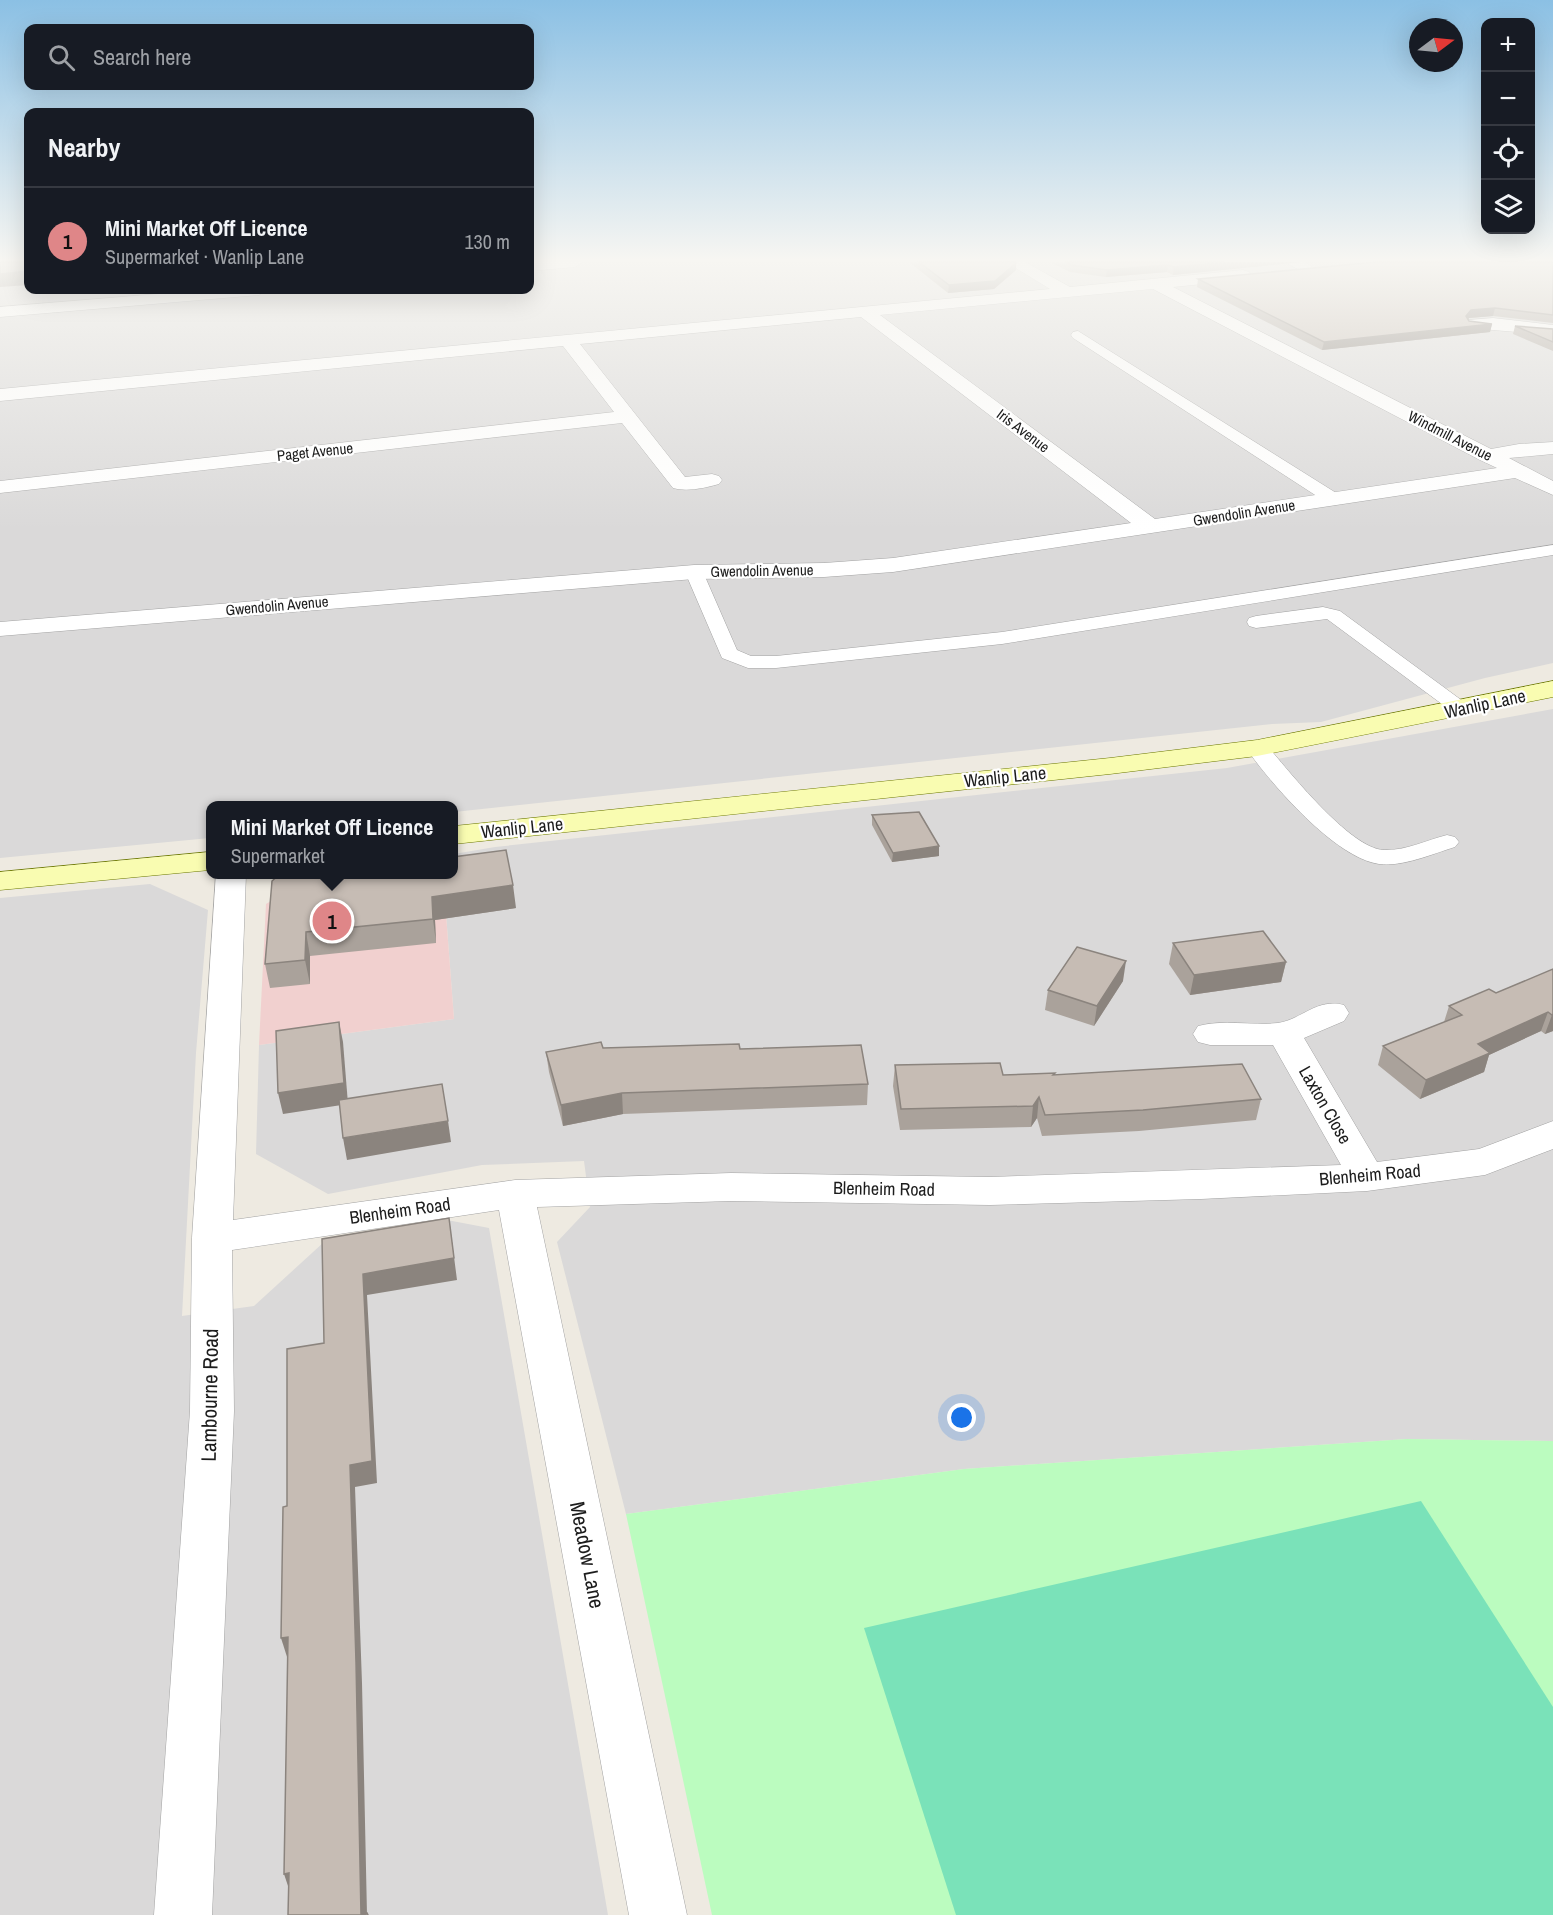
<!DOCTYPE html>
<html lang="en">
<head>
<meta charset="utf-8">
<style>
	body { margin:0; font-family:"Archivo Narrow",sans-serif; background:#20242c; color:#f1f3f6 }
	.controls { position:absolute; right:18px; top:18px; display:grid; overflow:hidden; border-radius:12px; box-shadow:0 6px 24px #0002 }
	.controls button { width:54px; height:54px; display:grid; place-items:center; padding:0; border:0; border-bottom:2px solid #363941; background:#171b24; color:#f1f3f6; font:30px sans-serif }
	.compass { position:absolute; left:1409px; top:18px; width:54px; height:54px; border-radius:50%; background:#171b24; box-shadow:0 6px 24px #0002; rotate:74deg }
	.you { position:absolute; left:962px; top:1418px; width:21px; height:21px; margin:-15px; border:4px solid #fff; border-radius:50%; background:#1a73e8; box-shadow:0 0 0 9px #1a73e833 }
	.badge { display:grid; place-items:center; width:39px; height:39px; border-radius:50%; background:#df8688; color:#111; font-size:20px; font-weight:700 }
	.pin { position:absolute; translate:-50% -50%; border:3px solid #fff; box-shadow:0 2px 6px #0006 }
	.popup { position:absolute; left:206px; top:801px; width:252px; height:78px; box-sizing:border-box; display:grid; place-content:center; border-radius:12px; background:#171b24; filter:drop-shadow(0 2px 4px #0005); font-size:20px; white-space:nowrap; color:#9ea1a6 }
	.popup b { font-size:22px; color:#f1f3f6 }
	.popup::after { content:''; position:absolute; left:50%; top:100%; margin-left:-12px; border:12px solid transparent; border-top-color:#171b24 }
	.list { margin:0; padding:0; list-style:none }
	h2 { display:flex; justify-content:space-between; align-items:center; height:78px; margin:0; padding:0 24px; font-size:26px }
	h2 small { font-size:20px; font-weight:400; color:#9ea1a6 }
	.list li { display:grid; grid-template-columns:39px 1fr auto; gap:18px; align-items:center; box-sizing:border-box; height:108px; padding:0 24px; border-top:2px solid #363941 }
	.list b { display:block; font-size:22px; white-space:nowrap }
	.list p { margin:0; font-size:20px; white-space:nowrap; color:#9ea1a6 }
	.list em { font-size:20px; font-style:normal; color:#9ea1a6 }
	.icon { flex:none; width:33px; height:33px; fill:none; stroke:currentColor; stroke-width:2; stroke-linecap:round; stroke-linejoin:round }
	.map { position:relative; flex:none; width:1553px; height:1915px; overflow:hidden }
	.search { position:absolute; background:#171b24; box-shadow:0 6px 24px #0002; left:24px; top:24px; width:510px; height:66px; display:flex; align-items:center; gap:15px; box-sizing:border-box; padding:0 21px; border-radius:12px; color:#9ea1a6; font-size:22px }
	.panel { position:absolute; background:#171b24; box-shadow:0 6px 24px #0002; left:24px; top:108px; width:510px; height:186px; border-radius:12px }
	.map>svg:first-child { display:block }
	.residential { fill:#dad9d9 }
	.commercial { fill:#f1d0cf }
	.park { fill:#bbfcbf }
	.pitch { fill:#7ae2b9 }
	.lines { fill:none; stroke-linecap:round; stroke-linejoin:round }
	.lane-casing { stroke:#a3a3a3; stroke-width:1 }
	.street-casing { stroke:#a3a3a3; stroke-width:1 }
	.secondary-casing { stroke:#6b7700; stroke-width:1 }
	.lane { fill:#fff; fill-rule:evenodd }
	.street { fill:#fff; fill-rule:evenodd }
	.secondary { fill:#f9fcb1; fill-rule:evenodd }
	.wall { fill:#aaa29b }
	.shaded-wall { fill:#8b847e }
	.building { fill:#c6bcb4; stroke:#8b847e; stroke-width:1.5 }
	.labels { text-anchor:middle; stroke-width:4.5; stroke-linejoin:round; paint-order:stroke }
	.far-street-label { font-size:15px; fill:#1c1c1c; stroke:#fff }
	.street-label { font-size:18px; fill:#1c1c1c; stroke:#fff }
	.near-street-label { font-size:21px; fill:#1c1c1c; stroke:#fff }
</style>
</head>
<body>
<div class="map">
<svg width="1553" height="1915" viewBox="0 0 1553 1915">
	<rect width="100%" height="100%" fill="#eeeae1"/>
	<g class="residential">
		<path d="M 28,262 L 28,290 L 530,290 L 530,262 L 1553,262 L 1553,663 L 1485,678 L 1321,722 L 1272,724 L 454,812 L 454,806 L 210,806 L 210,838 L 0,858 L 0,284 Z"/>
		<path d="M 1553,709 L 1553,1441 L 1407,1439 L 964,1469 L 626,1514 L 557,1242 L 590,1207 L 584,1161 L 482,1165 L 328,1194 L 256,1154 L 259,1045 L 454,1019 L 443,875 L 454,874 L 454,854 L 495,847 L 1227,768 Z"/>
		<path d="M 150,884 L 208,910 L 196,1053 L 182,1316 L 254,1306 L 324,1242 L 447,1220 L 489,1228 L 608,1915 L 0,1915 L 0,898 Z"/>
	</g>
	<path class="commercial" d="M 315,875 L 443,875 L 454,1019 L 259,1045 L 266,904 Z"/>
	<path class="park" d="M 1407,1439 L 1553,1441 L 1553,1915 L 712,1915 L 626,1514 L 964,1469 Z"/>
	<path class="pitch" d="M 1421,1501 L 1553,1707 L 1553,1915 L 956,1915 L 864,1628 Z"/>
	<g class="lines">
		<g class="lane-casing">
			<g id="lane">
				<path d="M 1078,331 L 1341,496 L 1343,500 L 1335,505 L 1329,504 L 1073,338 L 1071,335 L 1073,332 Z"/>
				<path d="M 1553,545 L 1553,555 L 1002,644 L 776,668 L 748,668 L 722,658 L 685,572 L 688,568 L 700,568 L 703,572 L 737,650 L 751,656 L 776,656 L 1002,632 Z"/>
				<path d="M 1323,607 L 1340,611 L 1468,705 L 1471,709 L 1468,713 L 1461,715 L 1454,713 L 1327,619 L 1256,628 L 1249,626 L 1247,622 L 1249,618 L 1256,616 Z"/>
				<path d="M 1257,742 L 1265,743 C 1287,769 1350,849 1384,850 C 1405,851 1427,840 1447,835 L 1455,837 L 1459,842 L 1455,847 C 1432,854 1403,867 1379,864 C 1335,858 1271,784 1246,748 L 1249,743 Z"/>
			</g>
		</g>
		<g class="street-casing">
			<g id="street">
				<path d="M 530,262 L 582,262 L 575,267 L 530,271 Z"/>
				<path d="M 1006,262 L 1025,262 L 1070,287 L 1243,270 L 1249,272 L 1251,275 L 1249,278 L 1243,280 L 1173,287 L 1491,449 L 1519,444 L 1553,442 L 1553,454 L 1509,458 L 1553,481 L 1553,495 L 1515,478 L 893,572 L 824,577 L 694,579 L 0,636 L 0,622 L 694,565 L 824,563 L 893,558 L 1131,523 L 861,317 L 580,344 L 685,477 L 712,474 L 719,476 L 722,480 L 719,484 C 705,488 687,492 673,488 L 622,423 L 0,493 L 0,481 L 614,412 L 563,346 L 0,401 L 0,389 L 1050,289 ZM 1153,289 L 1480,460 L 1497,468 L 1155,519 L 880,315 Z"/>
				<path d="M 1285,262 L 1305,262 L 1315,269 L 1307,274 Z"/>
				<path d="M 207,290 L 267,290 L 259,295 L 0,317 L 0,307 Z"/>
				<path d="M 1493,318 L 1553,325 L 1553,335 L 1469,328 L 1466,324 L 1469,320 Z"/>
				<path d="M 216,874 L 246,874 L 233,1220 L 515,1180 L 731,1173 L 990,1177 L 1341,1165 L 1273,1045 L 1210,1045 L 1198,1042 L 1193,1034 L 1198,1026 C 1224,1019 1251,1026 1278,1023 C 1303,1019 1316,998 1344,1005 L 1349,1013 L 1344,1021 L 1304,1038 L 1377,1162 L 1479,1149 L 1553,1121 L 1553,1149 L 1485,1175 L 1367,1191 L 1201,1199 L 990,1205 L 731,1201 L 537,1207 L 687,1915 L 629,1915 L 499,1210 L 232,1250 L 234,1411 L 212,1915 L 154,1915 L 190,1411 L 192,1238 Z"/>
			</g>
		</g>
		<g class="secondary-casing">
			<g id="secondary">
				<path d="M 1553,681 L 1553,697 L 1257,756 L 1110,774 L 454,844 L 454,826 L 1110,758 L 1257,740 Z"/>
				<path d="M 210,852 L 210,870 L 0,890 L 0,872 Z"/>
			</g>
		</g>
		<use href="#lane" class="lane"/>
		<use href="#street" class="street"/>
		<use href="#secondary" class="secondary"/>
	</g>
	<g class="wall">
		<path d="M 909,262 L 1015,262 L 1016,270 L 994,289 L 948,293 Z"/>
		<path d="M 1050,262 L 1301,262 L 1173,275 L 1167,272 L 1106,277 L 1070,272 Z"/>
		<path d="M 1553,262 L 1553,323 L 1493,316 L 1469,318 L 1468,319 L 1469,321 L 1492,324 L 1490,332 L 1322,350 L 1197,287 L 1198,279 Z"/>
		<path d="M 1515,326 L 1553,329 L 1553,351 L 1513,334 Z"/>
		<path d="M 872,815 L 939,856 L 892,862 L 872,825 Z"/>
		<path d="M 272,881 L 516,908 L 435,920 L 436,943 L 310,956 L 310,984 L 270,988 L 265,964 Z"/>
		<path d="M 1173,943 L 1286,962 L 1281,982 L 1190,995 L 1169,964 Z"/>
		<path d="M 1553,969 L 1553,1031 L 1545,1034 L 1541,1031 L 1489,1055 L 1484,1072 L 1420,1099 L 1378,1065 L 1383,1046 L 1444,1022 L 1449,1006 L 1496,993 Z"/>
		<path d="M 1123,981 L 1094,1026 L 1045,1010 L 1048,990 Z"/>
		<path d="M 603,1048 L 740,1049 L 868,1084 L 867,1105 L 623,1114 L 563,1126 L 549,1072 L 546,1052 Z"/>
		<path d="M 895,1065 L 1003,1075 L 1055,1073 L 1054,1075 L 1261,1099 L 1256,1120 L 1139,1131 L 1042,1136 L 1037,1118 L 1031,1127 L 900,1130 L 893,1086 Z"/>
	</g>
	<g class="shaded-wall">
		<path d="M 1225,262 L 1301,262 L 1173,275 L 1174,267 Z"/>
		<path d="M 1016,263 L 1016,270 L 994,289 L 948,293 L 949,285 Z"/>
		<path d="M 1168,265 L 1167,272 L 1106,277 L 1107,270 Z"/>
		<path d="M 28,271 L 28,285 L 0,287 L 0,274 Z"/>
		<path d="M 1495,308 L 1493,316 L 1469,318 L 1464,324 L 1466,316 L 1471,310 Z"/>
		<path d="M 1492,324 L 1490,332 L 1322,350 L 1324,342 Z"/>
		<path d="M 939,846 L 939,856 L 892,862 L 893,853 Z"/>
		<path d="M 513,885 L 516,908 L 435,920 L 436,943 L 433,919 L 432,897 Z"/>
		<path d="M 306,932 L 310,956 L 310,984 L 305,960 Z"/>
		<path d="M 1126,961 L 1123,981 L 1094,1026 L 1097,1006 Z"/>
		<path d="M 1286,962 L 1281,982 L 1190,995 L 1194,975 Z"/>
		<path d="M 1548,1012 L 1541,1031 L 1489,1055 L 1484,1072 L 1420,1099 L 1426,1080 L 1478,1044 Z"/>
		<path d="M 1553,1014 L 1553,1031 L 1545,1034 L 1552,1015 Z"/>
		<path d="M 339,1022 L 343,1042 L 348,1104 L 283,1114 L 278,1093 Z"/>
		<path d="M 622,1093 L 623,1114 L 563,1126 L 561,1105 Z"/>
		<path d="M 1039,1097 L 1037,1118 L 1031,1127 L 1033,1106 Z"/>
		<path d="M 448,1121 L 451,1142 L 347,1160 L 343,1138 Z"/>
		<path d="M 449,1218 L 457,1280 L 367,1295 L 377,1483 L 355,1487 L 362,1683 L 367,1915 L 361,1915 L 350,1465 L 363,1274 Z"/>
		<path d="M 288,1637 L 288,1660 L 281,1638 Z"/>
		<path d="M 289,1873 L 291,1895 L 284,1874 Z"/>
	</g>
	<g class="building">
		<path d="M 0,262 L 28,262 L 28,271 L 0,274 Z"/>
		<path d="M 919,262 L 1015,262 L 1016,263 L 995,281 L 949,285 Z"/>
		<path d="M 1066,262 L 1225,262 L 1174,267 L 1168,265 L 1107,270 L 1071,265 Z"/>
		<path d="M 1376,262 L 1553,262 L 1553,315 L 1495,308 L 1471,310 L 1466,316 L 1469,321 L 1492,324 L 1324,342 L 1198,279 Z"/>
		<path d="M 1515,326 L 1553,329 L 1553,342 Z"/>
		<path d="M 919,812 L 939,846 L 893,853 L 872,815 Z"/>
		<path d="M 506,850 L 513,885 L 432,897 L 433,919 L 306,932 L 305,960 L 265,964 L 272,881 L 280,874 L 453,874 L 453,857 Z"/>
		<path d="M 1263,931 L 1286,962 L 1194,975 L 1173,943 Z"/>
		<path d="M 1077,947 L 1126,961 L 1097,1006 L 1048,990 Z"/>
		<path d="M 1553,969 L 1553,1014 L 1552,1015 L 1548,1012 L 1478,1044 L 1490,1053 L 1426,1080 L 1383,1046 L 1462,1015 L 1449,1006 L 1489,989 L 1496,993 Z"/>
		<path d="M 339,1022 L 344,1083 L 278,1093 L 276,1031 Z"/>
		<path d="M 601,1042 L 603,1048 L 739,1044 L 740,1049 L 861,1045 L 868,1084 L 622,1093 L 561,1105 L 546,1052 Z"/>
		<path d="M 1000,1063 L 1003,1075 L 1055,1073 L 1053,1075 L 1242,1064 L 1261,1099 L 1143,1110 L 1045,1115 L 1039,1097 L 1033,1106 L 901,1109 L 895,1065 Z"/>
		<path d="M 442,1084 L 448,1121 L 343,1138 L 339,1100 Z"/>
		<path d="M 449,1218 L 454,1258 L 363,1274 L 372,1461 L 350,1465 L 356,1662 L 361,1915 L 367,1913 L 368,1915 L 288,1915 L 289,1873 L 284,1874 L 288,1637 L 281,1638 L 283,1507 L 287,1506 L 287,1349 L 324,1343 L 322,1239 Z"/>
	</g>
	<linearGradient id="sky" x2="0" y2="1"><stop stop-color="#8bc0e4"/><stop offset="0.49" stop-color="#f7f6f2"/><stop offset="1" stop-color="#f7f6f2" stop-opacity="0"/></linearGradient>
	<rect width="1553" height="530" fill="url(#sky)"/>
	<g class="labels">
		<g class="far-street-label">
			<text transform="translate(1023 431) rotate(37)" y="5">Iris Avenue</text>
			<text transform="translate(1450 436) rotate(27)" y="5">Windmill Avenue</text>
			<text transform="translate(315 452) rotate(-6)" y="5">Paget Avenue</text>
			<text transform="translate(1244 513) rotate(-9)" y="5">Gwendolin Avenue</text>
			<text transform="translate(762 571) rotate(-1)" y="5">Gwendolin Avenue</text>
			<text transform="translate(277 606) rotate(-5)" y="5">Gwendolin Avenue</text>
		</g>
		<g class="street-label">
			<text transform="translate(1485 704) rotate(-12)" y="6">Wanlip Lane</text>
			<text transform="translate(1005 777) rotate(-6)" y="6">Wanlip Lane</text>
			<text transform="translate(522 828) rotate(-6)" y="6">Wanlip Lane</text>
			<text transform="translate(1325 1105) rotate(60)" y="6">Laxton Close</text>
			<text transform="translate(1370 1175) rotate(-5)" y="6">Blenheim Road</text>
			<text transform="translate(884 1189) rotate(1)" y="6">Blenheim Road</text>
			<text transform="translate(400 1211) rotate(-8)" y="6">Blenheim Road</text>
		</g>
		<g class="near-street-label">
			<text transform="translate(210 1395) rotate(-89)" y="7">Lambourne Road</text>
			<text transform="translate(587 1555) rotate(79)" y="7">Meadow Lane</text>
		</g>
	</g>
</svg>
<div class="controls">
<button>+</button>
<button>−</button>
<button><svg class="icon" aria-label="locate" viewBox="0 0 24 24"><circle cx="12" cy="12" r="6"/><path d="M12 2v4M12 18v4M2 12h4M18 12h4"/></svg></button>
<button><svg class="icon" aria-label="layers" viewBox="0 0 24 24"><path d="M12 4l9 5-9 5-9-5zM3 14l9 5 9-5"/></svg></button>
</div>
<svg class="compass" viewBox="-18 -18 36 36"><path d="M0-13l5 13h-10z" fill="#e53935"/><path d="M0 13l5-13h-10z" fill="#9ea1a6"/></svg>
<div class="you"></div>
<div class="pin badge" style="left:332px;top:921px">1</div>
<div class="popup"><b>Mini Market Off Licence</b>Supermarket</div>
<div class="search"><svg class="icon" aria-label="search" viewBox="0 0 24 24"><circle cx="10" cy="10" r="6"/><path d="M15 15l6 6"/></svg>Search here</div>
<section class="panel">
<h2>Nearby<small></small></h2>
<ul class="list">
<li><span class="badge">1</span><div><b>Mini Market Off Licence</b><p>Supermarket · Wanlip Lane</p></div><em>130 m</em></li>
</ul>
</section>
</div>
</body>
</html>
